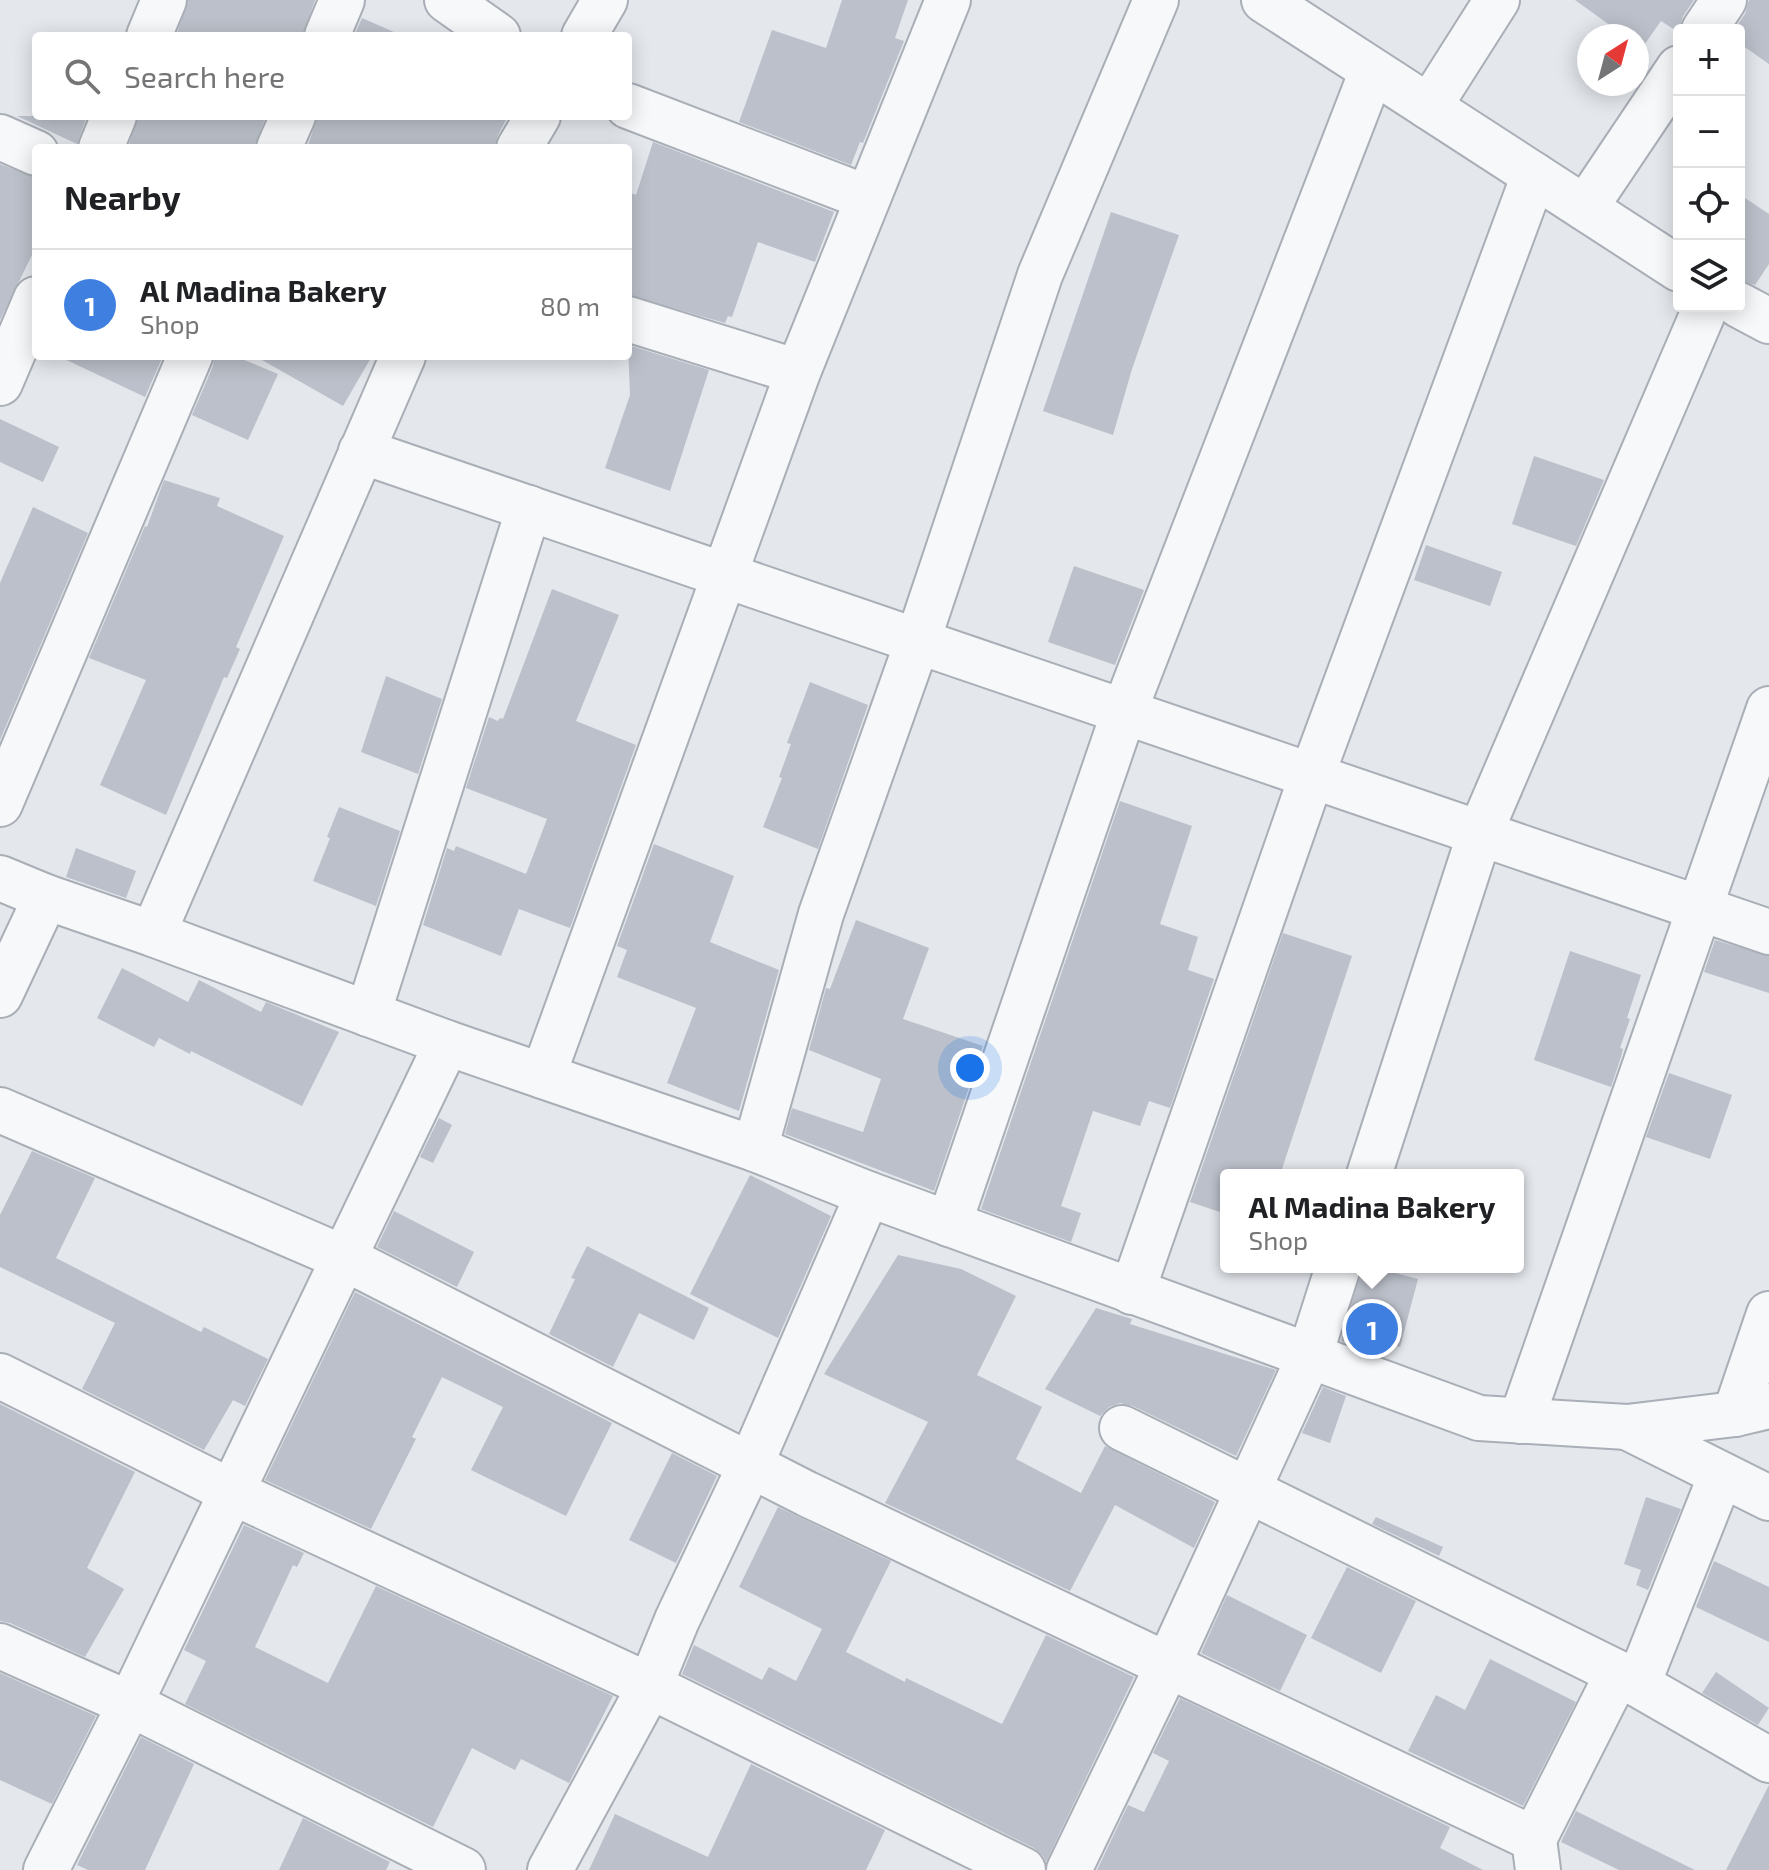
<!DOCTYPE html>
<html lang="en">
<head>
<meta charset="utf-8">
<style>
	body { margin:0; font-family:"Exo 2",sans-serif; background:#f2f2f2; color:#202124 }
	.controls { position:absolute; right:24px; top:24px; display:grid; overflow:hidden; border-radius:8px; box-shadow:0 4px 20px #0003 }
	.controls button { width:72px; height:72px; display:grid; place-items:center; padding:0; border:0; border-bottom:2px solid #e0e0e0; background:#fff; color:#202124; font:40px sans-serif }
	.compass { position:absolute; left:1577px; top:24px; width:72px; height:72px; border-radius:50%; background:#fff; box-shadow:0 4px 20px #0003; rotate:36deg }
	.you { position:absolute; left:970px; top:1068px; width:28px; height:28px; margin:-20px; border:6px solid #fff; border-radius:50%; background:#1a73e8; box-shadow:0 0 0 12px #1a73e833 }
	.badge { display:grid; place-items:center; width:52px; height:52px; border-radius:50%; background:#111827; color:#fff; font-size:26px; font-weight:700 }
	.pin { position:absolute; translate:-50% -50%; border:4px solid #fff; box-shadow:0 2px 8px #0006 }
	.popup { position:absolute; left:1220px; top:1169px; width:304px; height:104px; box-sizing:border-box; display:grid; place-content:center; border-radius:8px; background:#fff; filter:drop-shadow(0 2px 6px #0005); font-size:26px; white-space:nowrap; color:#757577 }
	.popup b { font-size:30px; color:#202124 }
	.popup::after { content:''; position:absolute; left:50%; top:100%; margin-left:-16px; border:16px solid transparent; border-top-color:#fff }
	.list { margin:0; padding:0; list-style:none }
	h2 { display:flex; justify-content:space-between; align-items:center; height:104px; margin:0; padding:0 32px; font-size:34px }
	h2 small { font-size:26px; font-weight:400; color:#757577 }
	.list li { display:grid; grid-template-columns:52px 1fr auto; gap:24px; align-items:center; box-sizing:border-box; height:112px; padding:0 32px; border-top:2px solid #e0e0e0 }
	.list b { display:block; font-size:30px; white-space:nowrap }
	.list p { margin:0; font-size:26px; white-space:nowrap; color:#757577 }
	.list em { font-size:26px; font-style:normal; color:#757577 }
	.icon { flex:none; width:44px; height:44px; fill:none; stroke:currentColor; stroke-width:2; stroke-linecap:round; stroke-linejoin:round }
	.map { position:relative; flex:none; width:1769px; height:1870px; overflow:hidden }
	.search { position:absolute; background:#fff; box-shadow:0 4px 20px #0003; left:32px; top:32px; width:600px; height:88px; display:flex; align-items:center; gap:20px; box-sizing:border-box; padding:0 28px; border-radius:8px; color:#757577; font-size:30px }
	.panel { position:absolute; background:#fff; box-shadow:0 4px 20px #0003; left:32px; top:144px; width:600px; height:216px; border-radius:8px }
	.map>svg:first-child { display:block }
	.building { fill:#bbc0ca }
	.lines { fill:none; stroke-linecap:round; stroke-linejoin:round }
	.street-casing { stroke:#a9aeb7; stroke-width:48 }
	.street { stroke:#f7f8fa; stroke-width:44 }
</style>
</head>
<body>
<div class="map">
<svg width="1769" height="1870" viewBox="0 0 1769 1870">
	<rect width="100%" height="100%" fill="#e4e7ec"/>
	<g class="building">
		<path d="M 188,0 L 315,0 L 303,36 L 176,36 Z"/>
		<path d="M 842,0 L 908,0 L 895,38 L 904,41 L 863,143 L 860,142 L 851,165 L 739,122 L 772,30 L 826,48 Z"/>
		<path d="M 1575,0 L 1694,0 L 1683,16 L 1679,30 L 1675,30 L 1661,21 L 1642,48 L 1637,44 L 1637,36 L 1625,36 Z"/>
		<path d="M 1749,0 L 1769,0 L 1769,64 L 1739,43 L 1739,30 L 1734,30 L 1745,14 Z"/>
		<path d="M 362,18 L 403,36 L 354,36 Z"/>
		<path d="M 17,116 L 87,116 L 77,144 Z"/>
		<path d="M 138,116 L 266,116 L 254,148 L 128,148 Z"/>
		<path d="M 318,116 L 508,116 L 498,135 L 494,148 L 307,148 Z"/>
		<path d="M 653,142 L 834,212 L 815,262 L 758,242 L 732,317 L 728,316 L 725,323 L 628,295 L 628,192 L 636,195 Z"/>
		<path d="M 0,164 L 36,178 L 36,247 L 0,320 Z"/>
		<path d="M 1739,194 L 1769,214 L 1769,264 L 1755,285 L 1739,280 Z"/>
		<path d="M 1111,212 L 1179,235 L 1132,369 L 1113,435 L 1043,411 Z"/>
		<path d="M 628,345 L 709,370 L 670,491 L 605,468 L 630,395 Z"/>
		<path d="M 58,356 L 163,356 L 145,397 Z"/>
		<path d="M 214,356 L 235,356 L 278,374 L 248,440 L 192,415 L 213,366 Z"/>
		<path d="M 255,356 L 372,356 L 343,406 Z"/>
		<path d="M 0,419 L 59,447 L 43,482 L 0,462 Z"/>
		<path d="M 1534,456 L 1604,480 L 1576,546 L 1512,524 Z"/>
		<path d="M 164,480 L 220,498 L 217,506 L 284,536 L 236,647 L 240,649 L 227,678 L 224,677 L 166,815 L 100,785 L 146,680 L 89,658 L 145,526 L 147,527 Z"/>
		<path d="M 33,507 L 88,533 L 0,740 L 0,583 Z"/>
		<path d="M 1426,545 L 1502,572 L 1490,606 L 1414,580 Z"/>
		<path d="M 1074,566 L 1144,590 L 1115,665 L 1048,642 Z"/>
		<path d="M 552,589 L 619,615 L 576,721 L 636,745 L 570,928 L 519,909 L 501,956 L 423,925 L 447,848 L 454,851 L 456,846 L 526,874 L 547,819 L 466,788 L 489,717 L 498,721 L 500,718 L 503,719 Z"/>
		<path d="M 386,676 L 442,699 L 418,774 L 361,752 Z"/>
		<path d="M 810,682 L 868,705 L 818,849 L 763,827 L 782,778 L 779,777 L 791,744 L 787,743 Z"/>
		<path d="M 1120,801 L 1192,826 L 1160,924 L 1198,937 L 1188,970 L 1214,979 L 1170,1108 L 1149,1101 L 1140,1126 L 1093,1111 L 1061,1206 L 1081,1213 L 1071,1242 L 981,1209 Z"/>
		<path d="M 339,807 L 400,831 L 376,906 L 313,881 L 330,838 L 327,837 Z"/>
		<path d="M 654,844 L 734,876 L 710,942 L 779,970 L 739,1111 L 667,1083 L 696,1008 L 617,977 L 627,950 L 617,946 Z"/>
		<path d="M 76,848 L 136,871 L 126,898 L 66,877 Z"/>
		<path d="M 856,920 L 929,948 L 903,1019 L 983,1046 L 934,1191 L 785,1134 L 792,1108 L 863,1132 L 881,1079 L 809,1050 L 826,988 L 830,989 Z"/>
		<path d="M 1283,933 L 1352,956 L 1280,1175 L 1226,1175 L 1226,1214 L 1190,1202 Z"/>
		<path d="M 1715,940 L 1769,956 L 1769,993 L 1704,972 Z"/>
		<path d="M 1570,951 L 1641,975 L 1627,1018 L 1630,1019 L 1620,1048 L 1623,1049 L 1621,1057 L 1611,1087 L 1534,1060 Z"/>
		<path d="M 122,968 L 188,1002 L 199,980 L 261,1012 L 266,1002 L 339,1032 L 302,1106 L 191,1051 L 190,1054 L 159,1038 L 154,1047 L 97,1018 Z"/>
		<path d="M 1669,1073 L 1732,1095 L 1710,1159 L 1646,1137 Z"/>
		<path d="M 439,1118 L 452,1125 L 433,1163 L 420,1157 Z"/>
		<path d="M 32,1151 L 95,1178 L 56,1258 L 201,1332 L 204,1327 L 268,1359 L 245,1406 L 233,1400 L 204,1450 L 82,1389 L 115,1323 L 0,1267 L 0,1215 Z"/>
		<path d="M 750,1175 L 831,1216 L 778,1338 L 690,1294 Z"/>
		<path d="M 394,1211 L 474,1252 L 457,1287 L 377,1247 Z"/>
		<path d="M 587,1246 L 709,1308 L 694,1340 L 639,1313 L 613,1367 L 549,1334 L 575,1279 L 571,1278 Z"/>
		<path d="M 898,1255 L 961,1269 L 1016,1296 L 977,1375 L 1042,1407 L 1016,1459 L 1081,1493 L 1105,1446 L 1215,1502 L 1194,1548 L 1115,1505 L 1070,1591 L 885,1503 L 928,1422 L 824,1374 Z"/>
		<path d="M 1362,1267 L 1373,1267 L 1418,1279 L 1400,1347 L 1366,1338 L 1362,1348 L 1341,1341 Z"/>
		<path d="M 355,1292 L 612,1423 L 566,1516 L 471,1470 L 503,1407 L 442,1377 L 412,1437 L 416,1439 L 371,1529 L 265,1480 Z"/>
		<path d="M 1096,1308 L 1132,1319 L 1130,1324 L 1276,1370 L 1236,1456 L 1133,1406 L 1120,1403 L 1109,1407 L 1100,1416 L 1045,1389 Z"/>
		<path d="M 1323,1387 L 1346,1396 L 1330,1443 L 1302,1433 Z"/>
		<path d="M 0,1404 L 135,1472 L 87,1568 L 124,1589 L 85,1657 L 10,1623 L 0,1621 Z"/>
		<path d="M 672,1453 L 717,1476 L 676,1563 L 629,1540 Z"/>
		<path d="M 1646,1497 L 1681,1509 L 1648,1590 L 1636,1585 L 1641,1570 L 1624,1564 Z"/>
		<path d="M 778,1507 L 891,1561 L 846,1652 L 905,1682 L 906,1678 L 1002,1724 L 1046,1635 L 1134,1677 L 1046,1862 L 1043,1856 L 1034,1848 L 682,1674 L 694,1645 L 762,1680 L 769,1667 L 796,1681 L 822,1629 L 739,1587 Z"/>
		<path d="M 1376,1517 L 1443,1547 L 1439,1556 L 1372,1524 Z"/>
		<path d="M 244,1525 L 304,1553 L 297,1567 L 293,1565 L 255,1647 L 328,1683 L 376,1586 L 613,1696 L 569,1783 L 521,1759 L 515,1770 L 472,1748 L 433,1827 L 185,1704 L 206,1661 L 184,1650 Z"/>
		<path d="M 1714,1561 L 1769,1587 L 1769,1642 L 1696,1607 Z"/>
		<path d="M 1347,1567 L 1416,1601 L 1381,1673 L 1311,1638 Z"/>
		<path d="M 1227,1595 L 1307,1635 L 1280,1691 L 1201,1653 Z"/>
		<path d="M 1490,1659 L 1576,1702 L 1523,1806 L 1408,1751 L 1436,1695 L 1465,1710 Z"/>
		<path d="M 1716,1672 L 1769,1708 L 1758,1725 L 1702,1693 Z"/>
		<path d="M 0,1673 L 96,1716 L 52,1804 L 0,1780 Z"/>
		<path d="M 1180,1698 L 1450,1827 L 1440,1848 L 1483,1870 L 1097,1870 L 1128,1805 L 1144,1812 L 1169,1761 L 1153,1753 Z"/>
		<path d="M 141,1737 L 194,1764 L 145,1870 L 88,1870 L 77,1865 Z"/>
		<path d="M 751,1764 L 885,1830 L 866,1870 L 589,1870 L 615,1814 L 708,1857 Z"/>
		<path d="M 1769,1785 L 1769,1870 L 1726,1870 Z"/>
		<path d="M 1576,1811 L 1624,1835 L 1695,1870 L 1619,1870 L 1561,1842 Z"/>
		<path d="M 303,1818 L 390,1862 L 386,1870 L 279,1870 Z"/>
	</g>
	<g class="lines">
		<g class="street-casing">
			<g id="street">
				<path d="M 447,0 L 498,36"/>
				<path d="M 1264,0 L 1679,269"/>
				<path d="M 1704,30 L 1724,0"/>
				<path d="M 149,36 L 164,0"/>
				<path d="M 327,36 L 342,0"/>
				<path d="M 584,36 L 605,0"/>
				<path d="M 628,106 L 868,198"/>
				<path d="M 1429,107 L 1497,0"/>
				<path d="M 0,137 L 36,153"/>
				<path d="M 101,148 L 114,116"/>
				<path d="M 279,148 L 293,116"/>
				<path d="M 519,148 L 538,116"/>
				<path d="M 1585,208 L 1679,68"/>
				<path d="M 1739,305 L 1769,321"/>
				<path d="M 628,319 L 798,372"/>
				<path d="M 0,383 L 36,299"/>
				<path d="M 361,451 L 1769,932"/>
				<path d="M 0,804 L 190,356"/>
				<path d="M 0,878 L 46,897 L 153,934 L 447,1043 L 755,1149 L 868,1194 L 1479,1418 L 1627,1427 L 1735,1414 L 1769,1406"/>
				<path d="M 153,934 L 403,356"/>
				<path d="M 0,995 L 46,897"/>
				<path d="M 368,1014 L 529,508"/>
				<path d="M 543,1076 L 798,372 L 948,0"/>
				<path d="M 0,1110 L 344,1258 L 807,1494 L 1534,1839 L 1538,1870"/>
				<path d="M 755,1149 L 821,914 L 918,640 L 1040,275 L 1156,0"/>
				<path d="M 1369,1175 L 1480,833 L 1706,306"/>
				<path d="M 949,1224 L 1124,712 L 1372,71"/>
				<path d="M 1132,1292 L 1312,775 L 1534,175"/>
				<path d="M 0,1376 L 230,1491 L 650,1686 L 1023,1870"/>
				<path d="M 1735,1414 L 1769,1314"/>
				<path d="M 1521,1421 L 1769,709"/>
				<path d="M 1627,1427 L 1769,1498"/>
				<path d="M 1122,1428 L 1618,1673 L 1769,1760"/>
				<path d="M 0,1646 L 130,1704 L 463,1870"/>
				<path d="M 1638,1684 L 1721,1475"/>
				<path d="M 1534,1839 L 1618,1673"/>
				<path d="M 46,1870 L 130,1704 L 447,1043"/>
				<path d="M 550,1870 L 650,1686 L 677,1620 L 750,1466 L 868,1194"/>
				<path d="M 1069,1870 L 1167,1667 L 1310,1355 L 1338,1267"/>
			</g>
		</g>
		<use href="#street" class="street"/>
	</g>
</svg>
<div class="controls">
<button>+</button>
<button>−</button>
<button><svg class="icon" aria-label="locate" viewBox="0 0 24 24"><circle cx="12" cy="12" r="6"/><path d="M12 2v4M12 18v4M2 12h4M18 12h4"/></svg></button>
<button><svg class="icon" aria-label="layers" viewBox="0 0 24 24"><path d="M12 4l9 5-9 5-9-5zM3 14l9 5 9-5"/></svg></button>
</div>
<svg class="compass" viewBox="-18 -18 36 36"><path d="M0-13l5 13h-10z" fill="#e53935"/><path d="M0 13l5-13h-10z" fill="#757577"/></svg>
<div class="you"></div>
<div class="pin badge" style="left:1372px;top:1329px;background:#3f7fe0">1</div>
<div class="popup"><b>Al Madina Bakery</b>Shop</div>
<div class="search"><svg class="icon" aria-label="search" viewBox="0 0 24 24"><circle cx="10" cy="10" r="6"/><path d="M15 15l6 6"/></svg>Search here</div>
<section class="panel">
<h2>Nearby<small></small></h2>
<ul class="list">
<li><span class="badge" style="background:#3f7fe0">1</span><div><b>Al Madina Bakery</b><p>Shop</p></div><em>80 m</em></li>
</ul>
</section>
</div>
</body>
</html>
